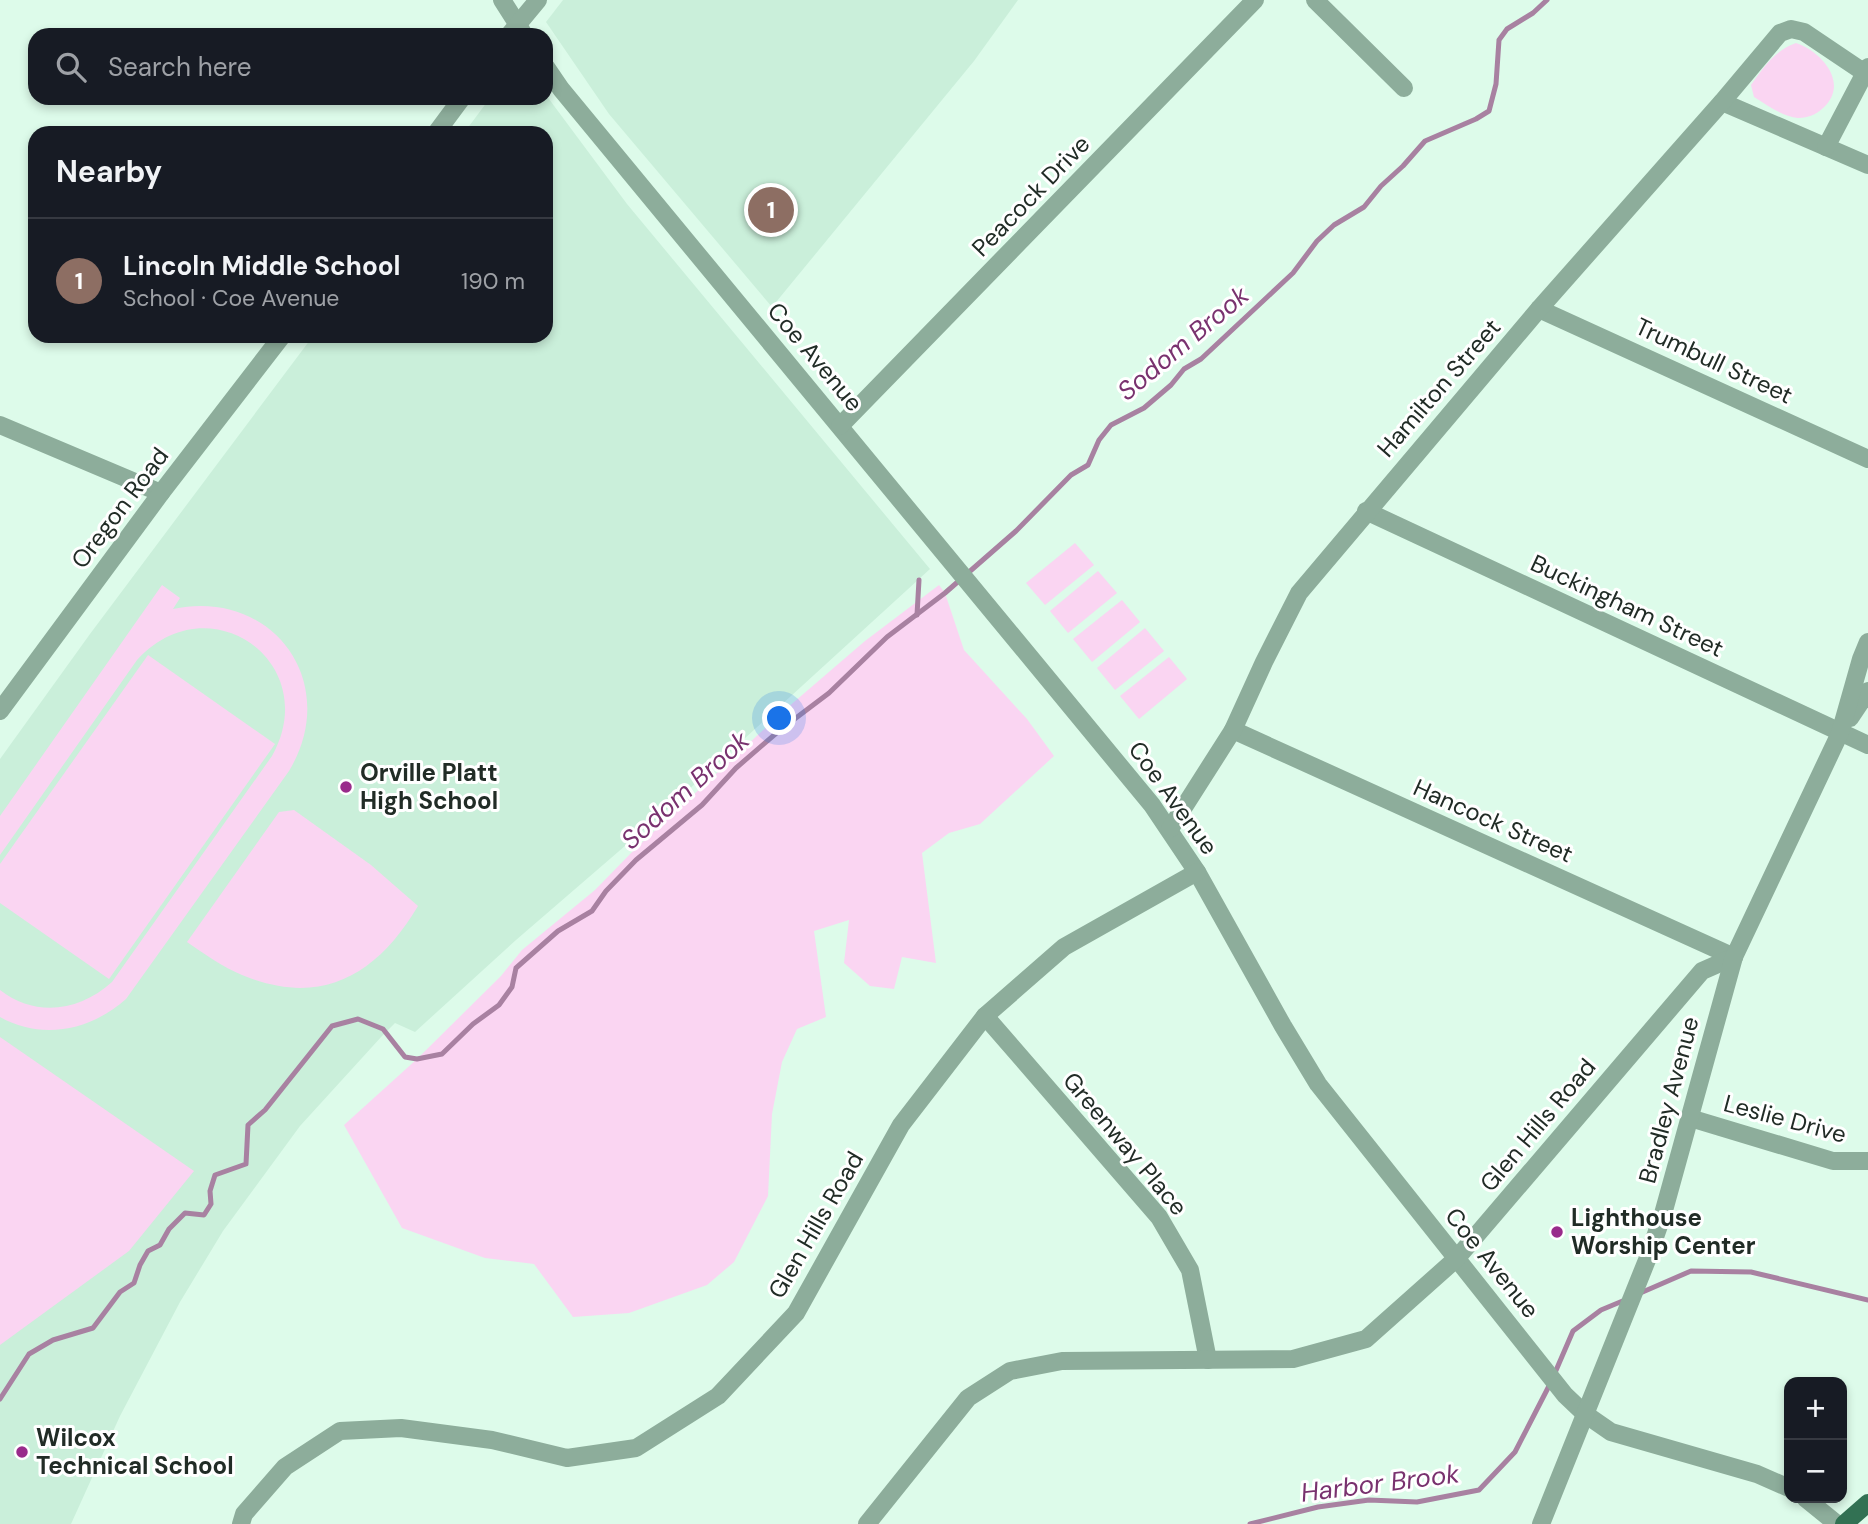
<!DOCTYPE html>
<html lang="en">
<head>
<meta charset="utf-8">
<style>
	body { margin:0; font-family:"DM Sans",sans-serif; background:#20242c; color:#f1f3f6 }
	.controls { position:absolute; right:21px; bottom:21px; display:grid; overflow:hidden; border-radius:14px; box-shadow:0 4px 10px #0003 }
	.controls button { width:63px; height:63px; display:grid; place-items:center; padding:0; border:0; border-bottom:2px solid #363941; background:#171b24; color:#f1f3f6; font:35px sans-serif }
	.you { position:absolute; left:780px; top:719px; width:24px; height:24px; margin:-18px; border:5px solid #fff; border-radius:50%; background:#1a73e8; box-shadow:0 0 0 10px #1a73e833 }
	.badge { display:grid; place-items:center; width:46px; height:46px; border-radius:50%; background:#8c9099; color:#fff; font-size:23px; font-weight:700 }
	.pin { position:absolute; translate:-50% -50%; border:4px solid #fff; box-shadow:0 2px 7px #0006 }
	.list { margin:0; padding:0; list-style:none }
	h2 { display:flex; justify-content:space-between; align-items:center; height:91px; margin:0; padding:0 28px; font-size:30px }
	h2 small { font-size:23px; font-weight:400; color:#9ea1a6 }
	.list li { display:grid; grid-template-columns:46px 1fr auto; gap:21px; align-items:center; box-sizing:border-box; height:126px; padding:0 28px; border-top:2px solid #363941 }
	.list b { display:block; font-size:26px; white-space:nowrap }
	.list p { margin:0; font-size:23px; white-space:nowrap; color:#9ea1a6 }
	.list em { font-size:23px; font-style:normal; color:#9ea1a6 }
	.icon { flex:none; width:38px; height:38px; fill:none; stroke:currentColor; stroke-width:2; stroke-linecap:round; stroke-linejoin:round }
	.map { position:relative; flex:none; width:1868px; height:1524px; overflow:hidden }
	.search { position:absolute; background:#171b24; box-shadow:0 4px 10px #0003; left:28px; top:28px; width:525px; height:77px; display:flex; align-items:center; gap:18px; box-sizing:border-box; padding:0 24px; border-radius:21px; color:#9ea1a6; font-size:26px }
	.panel { position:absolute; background:#171b24; box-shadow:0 4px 10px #0003; left:28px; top:126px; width:525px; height:217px; border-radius:21px }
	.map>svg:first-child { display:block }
	.built { fill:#caefda }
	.green { fill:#fad5f2 }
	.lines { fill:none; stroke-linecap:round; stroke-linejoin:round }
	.stream { stroke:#a881a1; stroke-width:5 }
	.minor { stroke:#8dad9b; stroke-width:18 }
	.major { stroke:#327153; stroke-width:18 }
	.poi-dot { fill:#992b8b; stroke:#fff; stroke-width:2.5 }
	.labels { text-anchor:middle; stroke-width:6; stroke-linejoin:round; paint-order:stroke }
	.street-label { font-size:24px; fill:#212c26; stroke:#fff }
	.poi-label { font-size:24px; font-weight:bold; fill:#212c26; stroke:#fff; text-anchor:start }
	.water-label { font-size:26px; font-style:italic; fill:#79326f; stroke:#fff }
</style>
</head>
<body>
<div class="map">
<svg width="1868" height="1524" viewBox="0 0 1868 1524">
	<rect width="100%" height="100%" fill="#ddfbea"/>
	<g class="built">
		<path d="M 563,0 L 1018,0 L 974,61 L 772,307 L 609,114 L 546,22 Z"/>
		<path d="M 546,95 L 627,204 L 930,569 L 662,814 L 516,940 L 415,1032 L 395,1023 L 382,1036 L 300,1126 L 223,1231 L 180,1302 L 120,1416 L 71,1524 L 0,1524 L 0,759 L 90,634 L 313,336 L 546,336 L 546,133 L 464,133 L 490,98 L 546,98 Z"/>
	</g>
	<g class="green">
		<path d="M 1796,43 C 1820,51 1847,80 1827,104 C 1819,113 1810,118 1798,118 C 1783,117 1767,105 1754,97 L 1751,85 C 1763,68 1775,50 1796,43 Z"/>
		<path d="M 1075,543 L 1094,565 L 1045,605 L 1026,583 Z"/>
		<path d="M 1098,571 L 1117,593 L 1068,633 L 1050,611 Z"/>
		<path d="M 162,585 L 180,598 L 173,609 C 273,588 342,683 289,771 L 126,999 C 91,1030 43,1041 0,1017 L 0,990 C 36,1018 80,1011 112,982 L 272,756 C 324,663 209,581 137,660 L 0,855 L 0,816 Z"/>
		<path d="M 939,585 L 945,593 L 964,650 L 1027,719 L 1054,756 L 980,824 L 949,833 L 922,853 L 936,963 L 902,957 L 894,989 L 870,986 L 844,963 L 849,920 L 814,931 L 826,1017 L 797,1029 L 782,1062 L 772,1114 L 768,1196 L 734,1262 L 707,1285 L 629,1313 L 573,1317 L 534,1264 L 485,1258 L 402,1228 L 344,1125 L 417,1059 L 501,976 L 522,950 L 595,890 L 635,849 L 787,708 L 865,641 Z"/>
		<path d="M 1122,600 L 1140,622 L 1092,662 L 1073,639 Z"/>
		<path d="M 1145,628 L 1164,651 L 1115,690 L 1097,668 Z"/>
		<path d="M 148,655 L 275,744 L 109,979 L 0,903 L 0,864 Z"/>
		<path d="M 1169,657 L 1187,679 L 1139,719 L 1120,696 Z"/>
		<path d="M 294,810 L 371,865 L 418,906 C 377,975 321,1008 242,975 C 223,967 204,954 187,942 L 279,812 Z"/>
		<path d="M 0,1037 L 194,1171 L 129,1251 L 0,1345 Z"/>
	</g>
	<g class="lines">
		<g class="stream">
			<path d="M 917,615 L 919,580"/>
			<path d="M 1638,1294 L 1691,1271 L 1751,1272 L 1868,1300"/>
			<path d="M 1554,1375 L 1573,1331 L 1601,1310 L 1625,1300"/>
			<path d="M 0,1399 L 29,1354 L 53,1340 L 93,1328 L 120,1292 L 134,1283 L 140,1265 L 148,1251 L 160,1245 L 169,1229 L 185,1213 L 204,1215 L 211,1204 L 210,1191 L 215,1175 L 246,1164 L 248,1125 L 265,1110 L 332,1026 L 358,1019 L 383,1029 L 405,1057 L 417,1059 L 442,1054 L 473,1024 L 499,1005 L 512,987 L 516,968 L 558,931 L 592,911 L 606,891 L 636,860 L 702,805 L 736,768 L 780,730 L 829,693 L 887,637 L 945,593 L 1016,531 L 1071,475 L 1088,465 L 1099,440 L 1111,425 L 1144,408 L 1171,385 L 1184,369 L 1201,359 L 1293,273 L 1317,241 L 1334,225 L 1364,207 L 1381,186 L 1403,166 L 1425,141 L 1476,119 L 1489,111 L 1496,84 L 1499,40 L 1507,29 L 1533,13 L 1547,0"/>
			<path d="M 1250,1524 L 1318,1507 L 1369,1500 L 1417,1502 L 1479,1490 L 1515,1452 L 1550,1384"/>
		</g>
		<g class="minor">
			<path d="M 502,0 L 523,33"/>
			<path d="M 1315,0 L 1404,88"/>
			<path d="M 509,35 L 538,0"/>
			<path d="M 546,67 L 561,89 L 1152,805 L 1197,872 L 1283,1026 L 1318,1084 L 1565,1395 L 1585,1414 L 1611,1432 L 1757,1474 L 1789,1488"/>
			<path d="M 1722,102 L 1868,165"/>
			<path d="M 436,133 L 462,98"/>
			<path d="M 1826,147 L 1868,67"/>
			<path d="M 1539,309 L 1868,459"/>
			<path d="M 0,425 L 161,493"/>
			<path d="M 840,426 L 1255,0"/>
			<path d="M 1366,511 L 1868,745"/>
			<path d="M 0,711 L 161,493 L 282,336"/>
			<path d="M 1850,718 L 1868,691"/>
			<path d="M 1233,730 L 1734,957"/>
			<path d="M 1170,829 L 1233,730 L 1264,662 L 1299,593 L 1539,309 L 1722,102 L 1780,33 L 1791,29 L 1804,32 L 1868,75"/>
			<path d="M 985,1016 L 1159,1217 L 1190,1270 L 1208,1360"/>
			<path d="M 1690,1118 L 1833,1161 L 1868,1161"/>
			<path d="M 1805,1498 L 1837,1524"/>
			<path d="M 241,1524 L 244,1514 L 285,1467 L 340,1431 L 401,1428 L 492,1440 L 567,1458 L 636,1448 L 718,1396 L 796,1313 L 901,1125 L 985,1016 L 1064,947 L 1197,872"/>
			<path d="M 867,1524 L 968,1398 L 1010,1371 L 1062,1361 L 1293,1359 L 1366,1339 L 1457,1258 L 1702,971 L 1734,957"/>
			<path d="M 1541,1524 L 1647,1260 L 1663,1214 L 1734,957 L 1840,733 L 1861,659 L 1868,642"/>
		</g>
		<path class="major" d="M 1844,1524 L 1868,1503"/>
	</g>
	<g class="poi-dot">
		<circle cx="346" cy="787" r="7"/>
		<circle cx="1557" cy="1232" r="7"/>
		<circle cx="22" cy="1452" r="7"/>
	</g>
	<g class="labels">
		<g class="street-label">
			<text transform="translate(1031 196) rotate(-46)" y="8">Peacock Drive</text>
			<text transform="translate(815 357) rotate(50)" y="8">Coe Avenue</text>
			<text transform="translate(1714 361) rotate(25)" y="8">Trumbull Street</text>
			<text transform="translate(1439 388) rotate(-49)" y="8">Hamilton Street</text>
			<text transform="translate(120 508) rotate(-53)" y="8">Oregon Road</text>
			<text transform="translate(1627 606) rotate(25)" y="8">Buckingham Street</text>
			<text transform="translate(1173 798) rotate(54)" y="8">Coe Avenue</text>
			<text transform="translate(1493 821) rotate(24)" y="8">Hancock Street</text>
			<text transform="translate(1669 1100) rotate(-75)" y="8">Bradley Avenue</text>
			<text transform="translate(1785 1119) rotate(15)" y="8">Leslie Drive</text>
			<text transform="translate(1538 1125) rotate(-50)" y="8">Glen Hills Road</text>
			<text transform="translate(1125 1144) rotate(50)" y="8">Greenway Place</text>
			<text transform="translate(816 1225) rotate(-60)" y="8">Glen Hills Road</text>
			<text transform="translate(1492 1263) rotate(51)" y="8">Coe Avenue</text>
		</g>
		<g class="poi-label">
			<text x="360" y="781">Orville Platt<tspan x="360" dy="28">High School</tspan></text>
			<text x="1571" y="1226">Lighthouse<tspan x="1571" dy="28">Worship Center</tspan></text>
			<text x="36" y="1446">Wilcox<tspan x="36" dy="28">Technical School</tspan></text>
		</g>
		<g class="water-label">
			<text transform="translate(1183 343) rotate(-40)" y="9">Sodom Brook</text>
			<text transform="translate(685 790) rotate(-42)" y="9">Sodom Brook</text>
			<text transform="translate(1380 1483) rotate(-7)" y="9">Harbor Brook</text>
		</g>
	</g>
</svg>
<div class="controls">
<button>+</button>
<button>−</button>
</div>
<div class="you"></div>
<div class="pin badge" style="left:771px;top:210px;background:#8d6e63">1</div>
<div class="search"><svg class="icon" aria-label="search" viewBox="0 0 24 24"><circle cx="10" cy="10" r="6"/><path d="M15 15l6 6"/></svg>Search here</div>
<section class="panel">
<h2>Nearby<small></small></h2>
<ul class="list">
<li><span class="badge" style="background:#8d6e63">1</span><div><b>Lincoln Middle School</b><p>School · Coe Avenue</p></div><em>190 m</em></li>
</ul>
</section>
</div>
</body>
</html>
